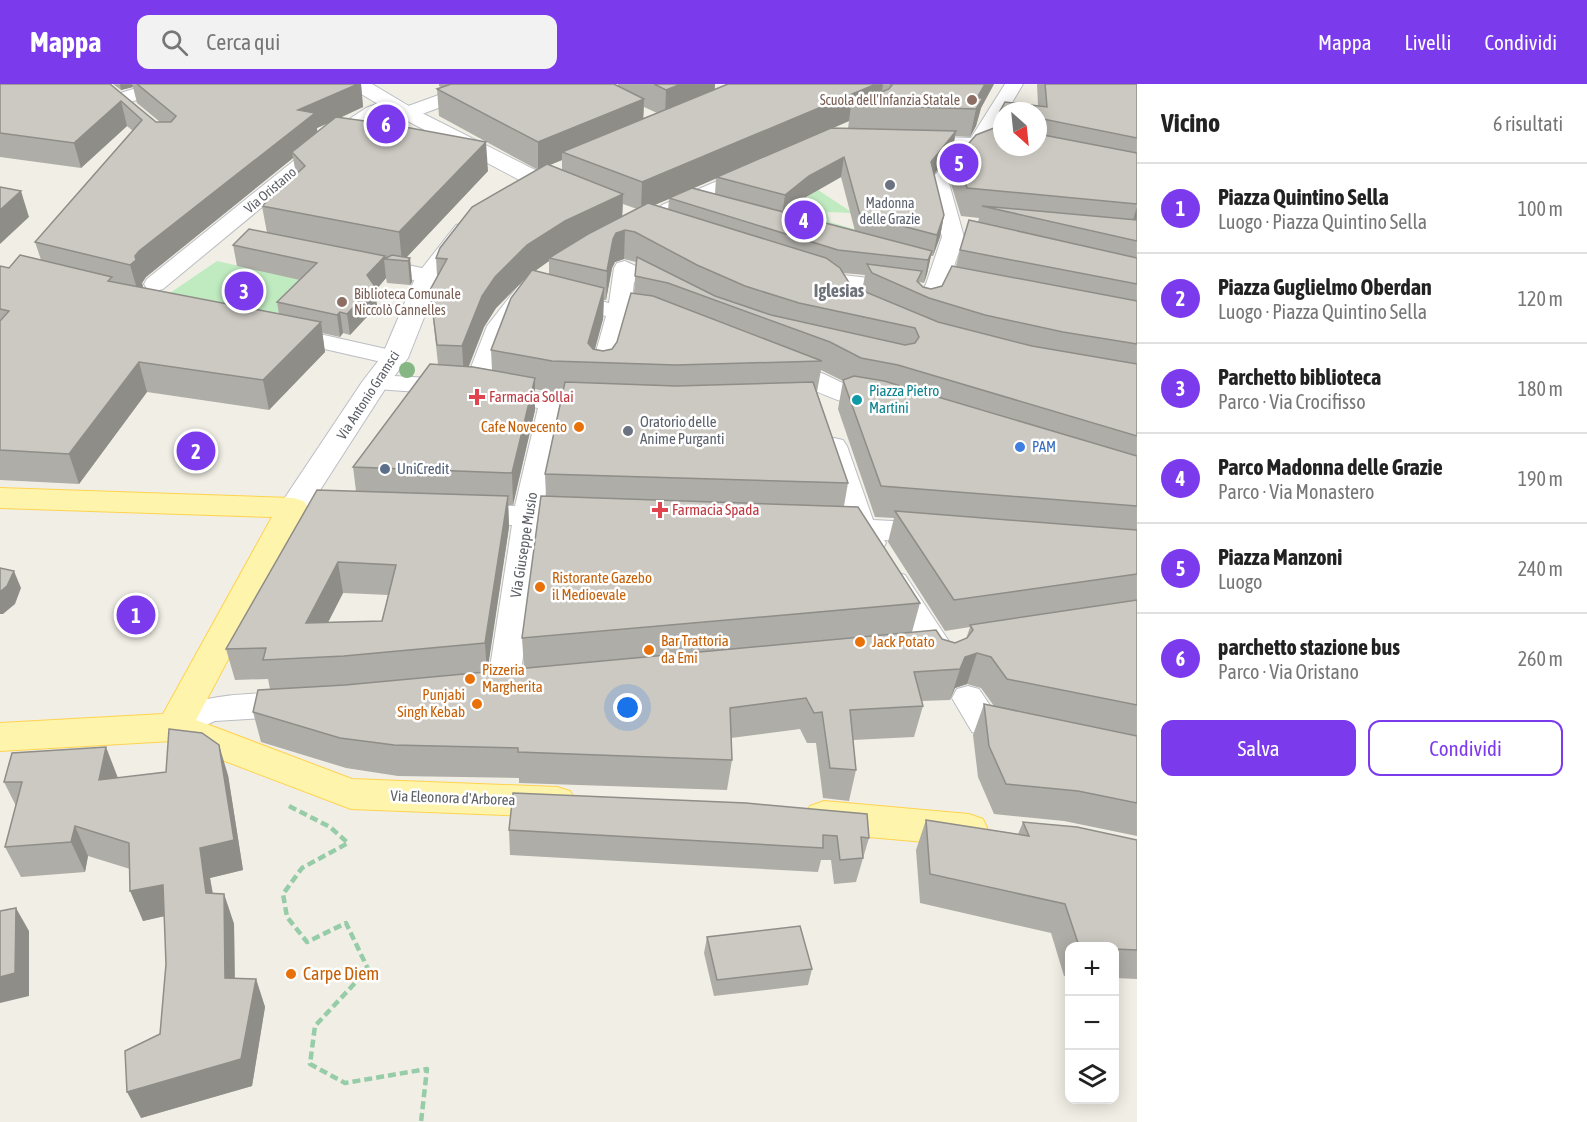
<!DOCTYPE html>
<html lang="it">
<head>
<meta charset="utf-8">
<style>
	body { margin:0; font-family:"Asap Condensed",sans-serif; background:#f2f2f2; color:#222 }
	.controls { position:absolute; right:18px; bottom:18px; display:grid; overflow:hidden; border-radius:12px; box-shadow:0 3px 15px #0003 }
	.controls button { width:54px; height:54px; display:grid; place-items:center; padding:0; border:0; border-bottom:2px solid #e0e0e0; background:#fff; color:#222; font:30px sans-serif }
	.compass { position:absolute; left:993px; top:18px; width:54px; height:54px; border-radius:50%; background:#fff; box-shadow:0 3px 15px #0003; rotate:153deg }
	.you { position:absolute; left:628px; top:624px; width:21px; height:21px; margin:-15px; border:4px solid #fff; border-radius:50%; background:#1a73e8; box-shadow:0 0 0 9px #1a73e833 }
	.badge { display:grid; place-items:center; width:39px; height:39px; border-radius:50%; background:#7c3aed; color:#fff; font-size:20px; font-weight:700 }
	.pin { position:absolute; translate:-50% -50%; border:3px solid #fff; box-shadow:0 2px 6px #0006 }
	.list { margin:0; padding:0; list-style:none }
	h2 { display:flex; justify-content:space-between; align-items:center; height:78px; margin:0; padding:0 24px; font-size:26px }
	h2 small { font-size:20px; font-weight:400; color:#767676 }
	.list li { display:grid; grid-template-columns:39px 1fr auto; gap:18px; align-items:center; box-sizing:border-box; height:90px; padding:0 24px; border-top:2px solid #e0e0e0 }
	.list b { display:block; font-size:22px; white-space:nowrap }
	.list p { margin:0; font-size:20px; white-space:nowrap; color:#767676 }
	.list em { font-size:20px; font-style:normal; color:#767676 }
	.actions { display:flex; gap:12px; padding:18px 24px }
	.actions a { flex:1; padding:14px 0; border:2px solid #7c3aed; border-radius:12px; text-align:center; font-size:21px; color:#7c3aed }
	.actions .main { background:#7c3aed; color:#fff }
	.icon { flex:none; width:33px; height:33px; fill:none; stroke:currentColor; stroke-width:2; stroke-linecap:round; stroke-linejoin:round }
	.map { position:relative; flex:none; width:1137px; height:1038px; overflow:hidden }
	header { display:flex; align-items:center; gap:36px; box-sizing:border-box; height:84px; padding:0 30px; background:#7c3aed; color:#fff }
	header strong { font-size:28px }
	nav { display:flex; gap:33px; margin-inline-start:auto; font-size:21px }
	.search { width:420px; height:54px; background:#f2f2f2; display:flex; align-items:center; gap:15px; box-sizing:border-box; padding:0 21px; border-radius:12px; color:#767676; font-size:22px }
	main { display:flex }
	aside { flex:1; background:#fff }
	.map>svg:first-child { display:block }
	.green { fill:#c0ebc1 }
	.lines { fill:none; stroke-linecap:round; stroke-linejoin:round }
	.street-casing { stroke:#babdc2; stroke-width:2 }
	.secondary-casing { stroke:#bbbec4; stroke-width:2 }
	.primary-casing { stroke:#ffd350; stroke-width:2 }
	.path { stroke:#97cca8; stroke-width:4.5; stroke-dasharray:8 4; stroke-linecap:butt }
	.street { fill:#fff; fill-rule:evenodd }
	.secondary { fill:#fff; fill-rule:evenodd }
	.primary { fill:#fff4ac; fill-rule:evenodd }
	.tree { fill:#85b683 }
	.wall { fill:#afada7; fill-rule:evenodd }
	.shaded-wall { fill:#8f8d88 }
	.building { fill:#ccc9c2; stroke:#8f8d88; stroke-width:1.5; fill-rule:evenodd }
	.education-dot { fill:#8d6e63; stroke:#fff; stroke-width:2 }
	.worship-dot { fill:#6b7280; stroke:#fff; stroke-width:2 }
	.health-dot { fill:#e0444e; stroke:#fff; stroke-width:2 }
	.culture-dot { fill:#0f9aa8; stroke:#fff; stroke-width:2 }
	.food-dot { fill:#e8710a; stroke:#fff; stroke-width:2 }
	.shop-dot { fill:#3f7fe0; stroke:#fff; stroke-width:2 }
	.service-dot { fill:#5c6f8a; stroke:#fff; stroke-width:2 }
	.labels { text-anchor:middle; stroke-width:5; stroke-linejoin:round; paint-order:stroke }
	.far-education-label { font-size:14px; fill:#785e54; stroke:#fff; text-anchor:end }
	.far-street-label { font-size:14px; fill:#5d6167; stroke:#fff }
	.far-worship-label { font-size:14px; fill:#5b616d; stroke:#fff }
	.culture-label { font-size:15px; fill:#0d838f; stroke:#fff; text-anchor:start }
	.health-label { font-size:15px; fill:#be3a42; stroke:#fff; text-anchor:start }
	.worship-label { font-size:15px; fill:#5b616d; stroke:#fff; text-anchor:start }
	.food-label { font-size:15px; fill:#c56008; stroke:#fff; text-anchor:start }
	.shop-label { font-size:15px; fill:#366cbe; stroke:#fff; text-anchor:start }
	.service-label { font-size:15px; fill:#4e5e75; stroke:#fff; text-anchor:start }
	.street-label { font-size:15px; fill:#5d6167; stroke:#fff }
	.far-district-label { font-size:18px; font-weight:bold; fill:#6e7379; stroke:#fff }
	.near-food-label { font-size:18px; fill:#c56008; stroke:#fff; text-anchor:start }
</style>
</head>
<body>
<header>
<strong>Mappa</strong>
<div class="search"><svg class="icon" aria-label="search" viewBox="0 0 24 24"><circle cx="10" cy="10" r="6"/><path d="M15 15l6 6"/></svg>Cerca qui</div>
<nav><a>Mappa</a><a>Livelli</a><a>Condividi</a></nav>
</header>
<main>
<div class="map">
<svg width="1137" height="1038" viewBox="0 0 1137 1038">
	<rect width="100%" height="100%" fill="#f1efe5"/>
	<g class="green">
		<path d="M 818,106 L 853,129 L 827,128 L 830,138 L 884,154 L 778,132 Z"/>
		<path d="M 217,177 L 320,200 L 278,243 L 164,213 Z"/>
	</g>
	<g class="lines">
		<g class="street-casing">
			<g id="street">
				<path d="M 149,0 L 177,0 L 174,4 L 118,22 L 111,20 L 109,16 L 111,12 Z"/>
				<path d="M 469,0 L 495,0 L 492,4 L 414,33 L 400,33 L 398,29 L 400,25 Z"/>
				<path d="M 1005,0 L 1023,0 L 1007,27 L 1002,27 L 1002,35 L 990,55 L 1002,57 L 1002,63 L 1018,64 L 1015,68 C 1007,70 999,66 991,68 C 972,71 961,85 949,99 L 964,153 L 948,200 L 930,242 L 926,247 L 918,249 L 910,247 L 906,242 L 926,200 L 942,153 L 929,98 L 955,68 L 960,66 L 912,64 L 905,62 L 902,58 L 905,54 L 912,52 L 971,54 Z"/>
				<path d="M 391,14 L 398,16 L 400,20 L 398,24 L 380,32 L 342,57 L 163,205 L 155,207 L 147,205 L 144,200 L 147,195 L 328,49 L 366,24 Z"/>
				<path d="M 754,81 L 761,83 L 764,87 L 761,91 L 676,129 L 669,131 L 662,129 L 658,125 L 662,121 Z"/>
				<path d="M 370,173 L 436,187 L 439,192 L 436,197 L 428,199 L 362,185 L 359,180 L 362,175 Z"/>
				<path d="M 625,177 L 680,203 L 683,208 L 680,213 L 672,215 L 664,213 L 634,198 L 631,224 L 674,234 L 678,239 L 674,244 L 666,246 L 628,237 L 614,289 L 611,294 L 602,296 L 593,294 L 590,289 L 606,232 L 556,221 L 552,216 L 556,211 L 564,209 L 609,219 L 614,184 L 617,179 Z"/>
				<path d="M 809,182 L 834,190 L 903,198 L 911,200 L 914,205 L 911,210 L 903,212 C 882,209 809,205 798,189 L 801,184 Z"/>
				<path d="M 527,199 L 535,201 L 538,206 L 510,243 L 489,299 L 552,311 L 609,316 L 613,321 L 609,326 L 600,329 L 563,327 L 543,423 L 580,425 L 590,427 L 594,434 L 590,441 L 580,443 L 540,442 L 519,603 L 514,611 L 503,615 L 492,611 L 487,603 L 512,441 L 469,439 L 459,437 L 455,430 L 459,423 L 469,421 L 515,422 L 538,324 L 475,312 L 376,305 L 367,303 L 364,298 L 367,293 L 376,291 L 466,296 L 487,242 L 519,201 Z"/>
				<path d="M 284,242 L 404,269 L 407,274 L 404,279 L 395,281 L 276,254 L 272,249 L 276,244 Z"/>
				<path d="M 781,274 L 824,290 L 855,305 L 888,312 L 892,317 L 888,322 C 853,331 804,300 772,286 L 769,281 L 772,276 Z"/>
				<path d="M 834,354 L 843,356 L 847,362 L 873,436 L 931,439 L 941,442 L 945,449 L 941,456 L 931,459 L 884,456 L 886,459 L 882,466 L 872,469 L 862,466 L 854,454 L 822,450 L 818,443 L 822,436 L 832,434 L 845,434 L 821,362 L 825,356 Z"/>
				<path d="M 895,488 L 905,491 L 958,571 L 963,579 L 958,587 L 947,591 L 936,587 L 880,498 L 885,491 Z"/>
				<path d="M 968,602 L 979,605 L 995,629 L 1029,637 L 1033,646 L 1029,655 L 1017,659 L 972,648 L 952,614 L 957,605 Z"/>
				<path d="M 296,608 L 307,611 L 312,620 L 307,629 L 296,632 L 215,637 L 174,656 L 162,652 L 158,643 C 177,607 259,610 296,608 Z"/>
			</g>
		</g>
		<g class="secondary-casing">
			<g id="secondary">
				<path d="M 348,0 L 372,0 L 414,25 L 545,91 L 548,96 L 545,101 L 537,103 L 529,101 L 400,33 L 351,4 Z"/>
				<path d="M 464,139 L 472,141 L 476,146 L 440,193 L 408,274 L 387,302 L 304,431 L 293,434 L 282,431 L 278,424 L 362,298 L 382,272 L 416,192 L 456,141 Z"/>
			</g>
		</g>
		<g class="primary-casing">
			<g id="primary">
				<path d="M 0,404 L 293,414 L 304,417 L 308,424 L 196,636 L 352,695 L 557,703 L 570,707 L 576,718 L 570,729 L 557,733 L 351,725 L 172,657 L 0,667 L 0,639 L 163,630 L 272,433 L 0,424 Z"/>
				<path d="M 824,717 L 969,730 L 983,735 L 988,746 L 983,757 L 969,762 L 824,749 L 810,744 L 805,733 L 810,722 Z"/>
			</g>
		</g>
		<path class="path" d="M 289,722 L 330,743 L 348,759 L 302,784 L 283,810 L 287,833 L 307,858 L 346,839 L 368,885 L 315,942 L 310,980 L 345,999 L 427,985 L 421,1038"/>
		<use href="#street" class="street"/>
		<use href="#secondary" class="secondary"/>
		<use href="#primary" class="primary"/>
	</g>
	<circle class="tree" cx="407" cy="286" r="8"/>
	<g class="wall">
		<path d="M 0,0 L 110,0 L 156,38 L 160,38 L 137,19 L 133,3 L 121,6 L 113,0 L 361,0 L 363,23 L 340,34 L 488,87 L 406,174 L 410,174 L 412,198 L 410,201 L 387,199 L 386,194 L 375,207 L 377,222 L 350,251 L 343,249 L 340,253 L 322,249 L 325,268 L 269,326 L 147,308 L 79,400 L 0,396 L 0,182 L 9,184 L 41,176 L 35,158 L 133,47 L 127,42 L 81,84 L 0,73 ZM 329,39 L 317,48 L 317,44 ZM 293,74 L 296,90 L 262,122 L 267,149 L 233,161 L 237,182 L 300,196 L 277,218 L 279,230 L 142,204 L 143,203 L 142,199 L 146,193 Z"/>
		<path d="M 439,0 L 614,0 L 618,2 L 618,0 L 715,0 L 715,5 L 726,1 L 724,0 L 994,0 L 981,24 L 976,42 L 970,53 L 955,52 L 952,68 L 934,90 L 944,131 L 940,153 L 933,172 L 931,172 L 927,190 L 924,199 L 919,198 L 919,199 L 923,203 L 931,205 L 942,202 L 956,182 L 960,166 L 978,138 L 979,134 L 961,132 L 951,100 L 958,72 L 996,43 L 1000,27 L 1038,22 L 1037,0 L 1137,0 L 1137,752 L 1064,737 L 994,730 L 978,693 L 973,651 L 984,620 L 994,622 L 981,604 L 967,600 L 955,604 L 950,616 L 921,617 L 923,622 L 914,653 L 853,656 L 856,686 L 849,717 L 823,714 L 816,659 L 807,659 L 800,645 L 731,654 L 732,676 L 727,706 L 519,699 L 519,694 L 398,692 L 346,684 L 261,658 L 253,628 L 270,605 L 268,595 L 235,596 L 226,565 L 356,407 L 353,383 L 438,280 L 430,206 L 437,192 L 436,174 L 538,86 L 439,32 L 437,5 L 441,3 L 439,2 ZM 644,23 L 657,29 L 643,34 ZM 1002,27 L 1038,27 L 1038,63 L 1002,63 ZM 849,37 L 848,44 L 833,44 ZM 562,76 L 562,86 L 549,81 ZM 841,93 L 855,147 L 786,129 L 806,113 ZM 716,94 L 715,110 L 693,104 ZM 669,115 L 668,126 L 653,121 ZM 623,120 L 637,125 L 622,132 ZM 624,175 L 636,178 L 634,209 L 617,258 L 612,265 L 603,267 L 595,265 L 603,235 L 604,216 L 606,216 L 612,184 L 615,178 ZM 549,177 L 549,190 L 535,187 ZM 843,189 L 865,191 L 862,207 L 851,202 ZM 528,191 L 491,266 L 492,286 L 469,282 L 484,243 L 496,224 ZM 821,286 L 843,297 L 838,325 L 875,433 L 894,434 L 888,458 L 945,547 L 970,543 L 966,555 L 955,559 L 912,548 L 920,519 L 844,422 L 848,399 L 817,308 ZM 535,305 L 552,309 L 562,309 L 545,390 L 546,412 L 522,554 L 524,584 L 487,587 L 509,443 L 508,421 L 513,421 L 535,326 ZM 343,509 L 388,511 L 382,537 L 328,538 Z"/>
		<path d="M 228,691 L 243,786 L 210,794 L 213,809 L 224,810 L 234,840 L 235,895 L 256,895 L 265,923 L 252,1002 L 141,1034 L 160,950 L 166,880 L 164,832 L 143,837 L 130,785 L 88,772 L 85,788 L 21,793 L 5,763 L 16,722 L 4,698 L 118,694 Z"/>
		<path d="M 746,719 L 869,754 L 856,798 L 834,800 L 831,776 L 821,776 L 818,788 L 510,771 L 509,746 Z"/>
		<path d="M 926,736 L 1018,750 L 1023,738 L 1137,756 L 1137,895 L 1114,894 L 1114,862 L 1070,862 L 1070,892 L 1064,892 L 1051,849 L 920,819 L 916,766 Z"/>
		<path d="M 707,853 L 812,885 L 808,901 L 714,912 L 704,869 Z"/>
	</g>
	<g class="shaded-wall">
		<path d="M 120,0 L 132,0 L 133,3 L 121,6 Z"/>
		<path d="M 358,0 L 361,0 L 363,23 L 317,44 L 318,54 L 292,68 L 293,74 L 146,193 L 142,199 L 143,203 L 138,208 L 130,181 L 139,167 L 298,26 Z"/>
		<path d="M 681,0 L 715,0 L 714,13 L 665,33 L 666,6 Z"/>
		<path d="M 876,0 L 883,0 L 880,22 L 851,21 L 849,37 L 641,127 L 642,98 Z"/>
		<path d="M 985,0 L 994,0 L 981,24 L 976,42 L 970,53 L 976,25 L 977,14 Z"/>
		<path d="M 644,15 L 643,42 L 562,68 L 562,76 L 538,86 L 538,58 Z"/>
		<path d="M 121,17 L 127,42 L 81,84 L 74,59 Z"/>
		<path d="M 956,47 L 952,68 L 927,99 L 931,78 Z"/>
		<path d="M 486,58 L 488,87 L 402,178 L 399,148 Z"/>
		<path d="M 844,73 L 841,93 L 806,113 L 782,132 L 785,111 L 809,92 Z"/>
		<path d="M 21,107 L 29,133 L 0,160 L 0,126 Z"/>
		<path d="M 623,110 L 622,139 L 549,174 L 549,177 L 528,192 L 496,224 L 484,243 L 464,294 L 462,262 L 482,212 L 495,193 L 527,161 L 565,137 Z"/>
		<path d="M 1137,123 L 1137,146 L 1129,148 Z"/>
		<path d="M 944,131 L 940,153 L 933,172 L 937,151 Z"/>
		<path d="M 625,146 L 624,175 L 615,178 L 612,184 L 606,216 L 607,187 L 613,155 L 616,149 Z"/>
		<path d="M 932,167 L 927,190 L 924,199 L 928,176 Z"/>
		<path d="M 385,172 L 386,175 L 384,175 L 386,194 L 375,207 L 377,222 L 350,251 L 347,230 L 367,191 Z"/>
		<path d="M 410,174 L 412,198 L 410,201 L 408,177 Z"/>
		<path d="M 604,204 L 603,235 L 591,279 L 588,259 Z"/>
		<path d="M 340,228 L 343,249 L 340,253 L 337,231 Z"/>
		<path d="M 321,238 L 325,268 L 269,326 L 263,296 Z"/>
		<path d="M 139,278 L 147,308 L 79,400 L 69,370 Z"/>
		<path d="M 535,294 L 535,326 L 513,421 L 512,389 Z"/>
		<path d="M 508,412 L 509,443 L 487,590 L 485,559 Z"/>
		<path d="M 338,478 L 343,509 L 312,570 L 306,539 Z"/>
		<path d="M 14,487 L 21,504 L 15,520 L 3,530 L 0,530 L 0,508 Z"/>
		<path d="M 977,569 L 967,600 L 955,604 L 950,616 L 960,585 L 965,573 Z"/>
		<path d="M 219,661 L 228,691 L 243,786 L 210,794 L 217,838 L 206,809 L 200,764 Z"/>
		<path d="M 106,663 L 118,694 L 99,696 Z"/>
		<path d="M 75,742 L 88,772 L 85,788 L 71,758 Z"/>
		<path d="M 163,801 L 174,830 L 143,837 L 130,807 Z"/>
		<path d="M 224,810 L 234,840 L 235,923 L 225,894 Z"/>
		<path d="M 16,824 L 29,847 L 29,912 L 0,919 L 0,893 Z"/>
		<path d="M 256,895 L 265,923 L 252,1002 L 141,1034 L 127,1008 Z"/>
	</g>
	<g class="building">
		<path d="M 0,0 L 110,0 L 156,38 L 171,38 L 176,32 L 137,0 L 358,0 L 298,26 L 315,29 L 139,167 L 135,172 L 136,176 L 130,181 L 35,158 L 142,36 L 121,17 L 74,59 L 0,49 Z"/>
		<path d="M 451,0 L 614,0 L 644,15 L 538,58 L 437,5 Z"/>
		<path d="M 654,0 L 681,0 L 666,6 Z"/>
		<path d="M 728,0 L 876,0 L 642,98 L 562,68 Z"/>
		<path d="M 890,0 L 985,0 L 977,14 L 983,14 L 976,25 L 851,21 L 889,5 L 892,1 Z"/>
		<path d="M 1045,0 L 1137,0 L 1137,54 L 1038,34 L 1038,27 L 1000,27 L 1005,18 L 1047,23 Z"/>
		<path d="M 336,33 L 394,41 L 486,58 L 399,148 L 262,122 L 305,82 L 292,68 Z"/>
		<path d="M 999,42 L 1002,43 L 1002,63 L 1038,63 L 1038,50 L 1137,69 L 1137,120 L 967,104 L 958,72 L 976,51 Z"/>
		<path d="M 831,44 L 956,47 L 931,78 L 944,131 L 937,151 L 860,131 L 844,73 L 809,92 L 785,111 L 717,93 Z"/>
		<path d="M 547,80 L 623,110 L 565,137 L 527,161 L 495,193 L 482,212 L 462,262 L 437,261 L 430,206 L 447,175 L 436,174 L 440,164 L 472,123 Z"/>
		<path d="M 0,103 L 21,107 L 0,126 Z"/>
		<path d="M 692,104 L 932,167 L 928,176 L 838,166 L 669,114 Z"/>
		<path d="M 648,119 L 826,174 L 840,184 L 851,202 L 938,238 L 1032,262 L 1137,280 L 1137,352 L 898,281 L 861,274 L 830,258 L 668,199 L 635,192 L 637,173 L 715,212 L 771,231 L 905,261 L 915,259 L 919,253 L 915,244 L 799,219 L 745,202 L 697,181 L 635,148 L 625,146 L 616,149 L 613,155 L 607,187 L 549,174 L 588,150 Z"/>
		<path d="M 982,122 L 1137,136 L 1137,157 Z"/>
		<path d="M 969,136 L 1137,174 L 1137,200 L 960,166 Z"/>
		<path d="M 249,145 L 385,172 L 367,191 L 374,201 L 347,230 L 340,228 L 337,231 L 277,218 L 317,179 L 233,161 Z"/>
		<path d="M 20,171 L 112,193 L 108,197 L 321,238 L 263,296 L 139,278 L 69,370 L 0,366 L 0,237 L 9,227 L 0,225 L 0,182 L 9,184 Z"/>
		<path d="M 392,171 L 410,174 L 408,177 L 384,175 Z"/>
		<path d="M 867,180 L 922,187 L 917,197 L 923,203 L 931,205 L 942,202 L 952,182 L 1137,217 L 1137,260 L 1063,248 L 985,231 L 929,214 L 872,189 Z"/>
		<path d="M 532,186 L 604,204 L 588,259 L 593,265 L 603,267 L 612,265 L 617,258 L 631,209 L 653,212 L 822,277 L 676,281 L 552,277 L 491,266 L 511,214 Z"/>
		<path d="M 430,280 L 473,283 L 535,294 L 512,389 L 353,383 Z"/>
		<path d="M 854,292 L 884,297 L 1137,372 L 1137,422 L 881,402 L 843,296 Z"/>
		<path d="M 565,298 L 676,302 L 813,298 L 848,399 L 545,390 Z"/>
		<path d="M 317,406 L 508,412 L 485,559 L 344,572 L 263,576 L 266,564 L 226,565 ZM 338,478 L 396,481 L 382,537 L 306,539 Z"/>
		<path d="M 541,412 L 858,423 L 920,519 L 522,554 Z"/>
		<path d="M 895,427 L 1137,446 L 1137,490 L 954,516 Z"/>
		<path d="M 0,484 L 14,487 L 7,502 L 0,508 Z"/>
		<path d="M 1137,516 L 1137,621 L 1007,595 L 991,573 L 977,569 L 965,573 L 960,585 L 914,588 L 923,622 L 850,626 L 856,686 L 830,684 L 822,628 L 814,629 L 806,614 L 730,624 L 732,676 L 518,668 L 518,664 L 394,661 L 340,654 L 253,628 L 258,606 L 345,601 L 936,546 L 942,555 L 955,559 L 967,554 L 973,546 L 970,541 Z"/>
		<path d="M 984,620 L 1137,652 L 1137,719 L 1078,707 L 1006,700 L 989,662 Z"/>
		<path d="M 169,645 L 202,649 L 219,661 L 234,756 L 200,764 L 206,809 L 224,810 L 225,894 L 256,895 L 241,975 L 127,1008 L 125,967 L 160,950 L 166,880 L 163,801 L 130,807 L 129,759 L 75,742 L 71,758 L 5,763 L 22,698 L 4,698 L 12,669 L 106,663 L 99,696 L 166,688 Z"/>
		<path d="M 513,709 L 746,719 L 867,730 L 869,754 L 861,753 L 863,774 L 840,776 L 837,752 L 823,751 L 823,764 L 509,746 Z"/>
		<path d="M 926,736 L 1029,752 L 1023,738 L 1077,743 L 1137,756 L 1137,866 L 1114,865 L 1114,862 L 1079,862 L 1065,820 L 930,790 Z"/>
		<path d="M 16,824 L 15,889 L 0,893 L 0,827 Z"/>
		<path d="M 800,842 L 812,885 L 717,896 L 707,853 Z"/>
	</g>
	<g class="education-dot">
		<circle cx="972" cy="16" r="6"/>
		<circle cx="342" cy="218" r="6"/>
	</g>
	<g class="worship-dot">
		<circle cx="890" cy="101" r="6"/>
		<circle cx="628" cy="347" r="6"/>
	</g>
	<g class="health-dot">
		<path d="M474 304h6v6h6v6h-6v6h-6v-6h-6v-6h6z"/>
		<path d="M657 417h6v6h6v6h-6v6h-6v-6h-6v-6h6z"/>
	</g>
	<circle class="culture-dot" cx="857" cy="316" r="6"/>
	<g class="food-dot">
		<circle cx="579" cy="343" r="6"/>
		<circle cx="540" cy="503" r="6"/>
		<circle cx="860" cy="558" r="6"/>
		<circle cx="649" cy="566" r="6"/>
		<circle cx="470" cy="595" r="6"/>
		<circle cx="477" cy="620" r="6"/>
		<circle cx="291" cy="890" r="6"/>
	</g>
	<circle class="shop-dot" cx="1020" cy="363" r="6"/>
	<circle class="service-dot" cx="385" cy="385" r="6"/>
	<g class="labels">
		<g class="far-education-label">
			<text x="960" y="21">Scuola dell'Infanzia Statale</text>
			<text x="354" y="215" text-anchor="start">Biblioteca Comunale<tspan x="354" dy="16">Niccolò Cannelles</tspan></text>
		</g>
		<g class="far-street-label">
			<text transform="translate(270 106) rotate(-40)" y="5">Via Oristano</text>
			<text transform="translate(368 311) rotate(-57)" y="5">Via Antonio Gramsci</text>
		</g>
		<g class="far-worship-label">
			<text x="890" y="124">Madonna<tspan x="890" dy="16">delle Grazie</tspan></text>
		</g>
		<g class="culture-label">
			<text x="869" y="312">Piazza Pietro<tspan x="869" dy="17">Martini</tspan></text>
		</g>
		<g class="health-label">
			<text x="489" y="318">Farmacia Sollai</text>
			<text x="672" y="431">Farmacia Spada</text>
		</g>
		<g class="worship-label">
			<text x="640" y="343">Oratorio delle<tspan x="640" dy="17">Anime Purganti</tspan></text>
		</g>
		<g class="food-label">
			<text x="567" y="348" text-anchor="end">Cafe Novecento</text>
			<text x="552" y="499">Ristorante Gazebo<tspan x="552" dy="17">il Medioevale</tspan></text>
			<text x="661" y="562">Bar Trattoria<tspan x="661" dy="17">da Emi</tspan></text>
			<text x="872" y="563">Jack Potato</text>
			<text x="482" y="591">Pizzeria<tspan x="482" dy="17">Margherita</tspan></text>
			<text x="465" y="616" text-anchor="end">Punjabi<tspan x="465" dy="17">Singh Kebab</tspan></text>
		</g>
		<g class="shop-label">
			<text x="1032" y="368">PAM</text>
		</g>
		<g class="service-label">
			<text x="397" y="390">UniCredit</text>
		</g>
		<g class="street-label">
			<text transform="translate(524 461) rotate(-81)" y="5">Via Giuseppe Musio</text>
			<text transform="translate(453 714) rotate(2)" y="5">Via Eleonora d'Arborea</text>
		</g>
		<g class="far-district-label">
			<text x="839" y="213">Iglesias</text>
		</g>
		<g class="near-food-label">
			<text x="303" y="896">Carpe Diem</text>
		</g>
	</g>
</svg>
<div class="controls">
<button>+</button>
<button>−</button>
<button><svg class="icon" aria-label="layers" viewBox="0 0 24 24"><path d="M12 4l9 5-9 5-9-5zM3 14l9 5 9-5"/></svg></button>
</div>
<svg class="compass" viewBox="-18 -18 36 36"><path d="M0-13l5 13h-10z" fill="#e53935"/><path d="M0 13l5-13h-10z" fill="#767676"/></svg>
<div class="you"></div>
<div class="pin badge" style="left:136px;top:531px">1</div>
<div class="pin badge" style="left:196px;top:367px">2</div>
<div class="pin badge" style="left:244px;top:207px">3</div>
<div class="pin badge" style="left:804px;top:136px">4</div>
<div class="pin badge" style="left:959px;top:79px">5</div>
<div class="pin badge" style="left:386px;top:40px">6</div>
</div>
<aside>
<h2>Vicino<small>6 risultati</small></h2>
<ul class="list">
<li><span class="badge">1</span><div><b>Piazza Quintino Sella</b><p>Luogo · Piazza Quintino Sella</p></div><em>100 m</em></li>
<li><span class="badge">2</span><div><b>Piazza Guglielmo Oberdan</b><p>Luogo · Piazza Quintino Sella</p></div><em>120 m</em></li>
<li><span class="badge">3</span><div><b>Parchetto biblioteca</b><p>Parco · Via Crocifisso</p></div><em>180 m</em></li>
<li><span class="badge">4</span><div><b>Parco Madonna delle Grazie</b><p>Parco · Via Monastero</p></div><em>190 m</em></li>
<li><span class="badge">5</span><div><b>Piazza Manzoni</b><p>Luogo</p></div><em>240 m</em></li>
<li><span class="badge">6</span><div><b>parchetto stazione bus</b><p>Parco · Via Oristano</p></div><em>260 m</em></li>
</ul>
<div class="actions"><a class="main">Salva</a><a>Condividi</a></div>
</aside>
</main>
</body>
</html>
